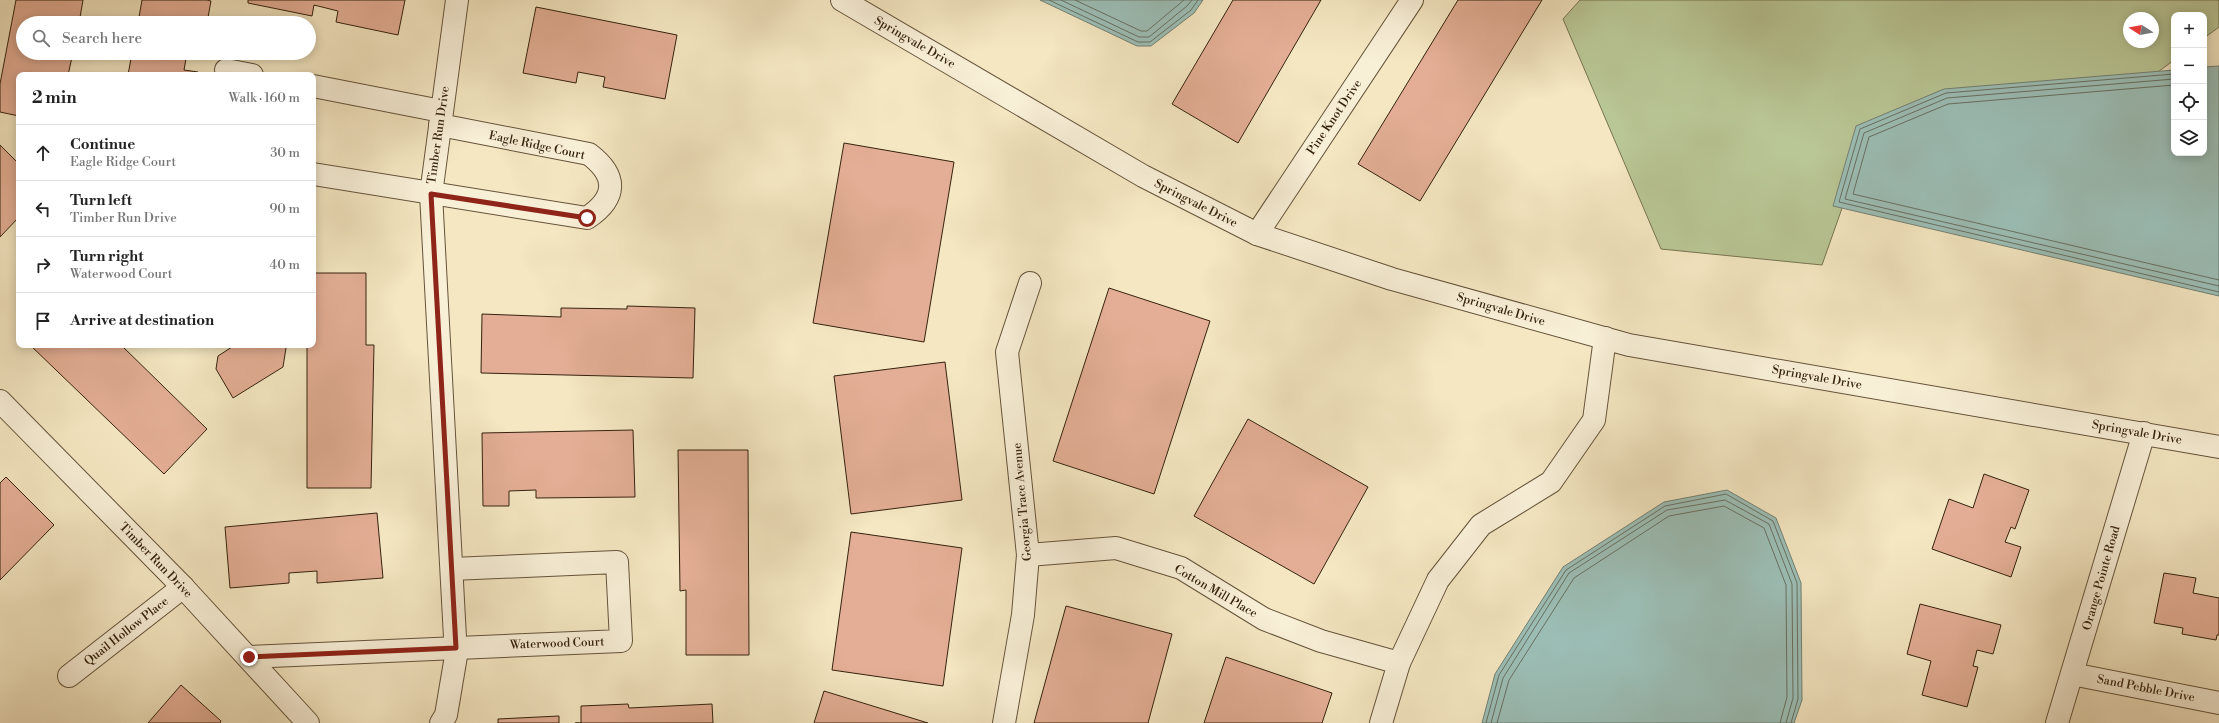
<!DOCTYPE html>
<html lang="en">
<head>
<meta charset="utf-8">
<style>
	body { margin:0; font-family:"Libre Bodoni",serif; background:#f2f2f2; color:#222 }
	.controls { position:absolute; right:12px; top:12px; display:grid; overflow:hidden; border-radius:8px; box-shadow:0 2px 10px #0003 }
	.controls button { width:36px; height:36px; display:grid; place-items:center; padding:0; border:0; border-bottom:1px solid #e0e0e0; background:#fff; color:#222; font:20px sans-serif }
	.compass { position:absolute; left:2123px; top:12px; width:36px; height:36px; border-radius:50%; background:#fff; box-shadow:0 2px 10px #0003; rotate:281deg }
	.stop { position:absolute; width:12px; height:12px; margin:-9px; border:3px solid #8f2418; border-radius:50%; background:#fff }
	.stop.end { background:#8f2418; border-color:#fff; box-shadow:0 1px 4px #0008 }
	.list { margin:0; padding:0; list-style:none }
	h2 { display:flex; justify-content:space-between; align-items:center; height:52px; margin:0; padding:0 16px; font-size:17px }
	h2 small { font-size:13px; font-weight:400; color:#767676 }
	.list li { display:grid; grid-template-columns:26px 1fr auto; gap:12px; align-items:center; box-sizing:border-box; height:56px; padding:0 16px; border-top:1px solid #e0e0e0 }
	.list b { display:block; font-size:15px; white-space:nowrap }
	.list p { margin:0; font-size:13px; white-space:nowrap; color:#767676 }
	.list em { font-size:13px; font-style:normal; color:#767676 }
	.icon { flex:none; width:22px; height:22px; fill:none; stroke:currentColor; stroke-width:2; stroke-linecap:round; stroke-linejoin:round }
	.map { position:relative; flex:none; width:2219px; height:723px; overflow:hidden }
	.search { position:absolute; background:#fff; box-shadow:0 2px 10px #0003; left:16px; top:16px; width:300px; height:44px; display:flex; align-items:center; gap:10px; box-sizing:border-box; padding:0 14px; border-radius:22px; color:#767676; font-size:15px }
	.panel { position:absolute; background:#fff; box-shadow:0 2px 10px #0003; left:16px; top:72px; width:300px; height:276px; border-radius:8px }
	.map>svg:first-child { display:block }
	.green { fill:#b9c695; stroke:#777451; fill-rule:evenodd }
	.water { fill:#9cbfb7; stroke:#738073 }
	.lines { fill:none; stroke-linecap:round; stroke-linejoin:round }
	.shore { stroke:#687062; stroke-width:1 }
	.building { fill:#e3ae95; stroke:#35220d }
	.minor-casing { stroke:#65533a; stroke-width:24 }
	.minor { stroke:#f8efd7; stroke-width:22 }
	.route { stroke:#8f2418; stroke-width:5 }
	.labels { text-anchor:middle; stroke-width:3; stroke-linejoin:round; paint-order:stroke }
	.street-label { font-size:12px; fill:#35220d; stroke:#f8efd7 }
</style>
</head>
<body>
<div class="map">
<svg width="2219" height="723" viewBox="0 0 2219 723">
	<rect width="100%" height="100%" fill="#f4e7c2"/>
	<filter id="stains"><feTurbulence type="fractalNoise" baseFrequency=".005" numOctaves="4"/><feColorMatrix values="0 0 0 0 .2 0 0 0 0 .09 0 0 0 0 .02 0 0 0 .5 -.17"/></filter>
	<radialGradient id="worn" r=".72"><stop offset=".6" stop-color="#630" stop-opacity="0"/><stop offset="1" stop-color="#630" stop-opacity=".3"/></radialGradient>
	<path class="green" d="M 1580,0 L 2219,0 L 2219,27 L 2204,38 L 2204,15 L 2174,15 L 2174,60 L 2158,72 L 1871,126 L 1822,265 L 1661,249 L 1563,19 ZM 2129,18 L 2153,18 L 2153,42 L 2129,42 Z"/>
	<g class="water">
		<path d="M 1040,0 L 1203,0 L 1194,13 L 1151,46 L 1137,46 Z"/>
		<path d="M 2219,66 L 2219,296 L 1833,206 L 1856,126 L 1944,89 L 2174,70 L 2174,153 L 2204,153 L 2204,67 Z"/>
		<path d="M 1727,490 L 1776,518 L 1801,583 L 1802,700 L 1794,723 L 1482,723 L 1495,674 L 1563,567 L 1664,502 Z"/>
	</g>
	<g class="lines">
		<g class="shore">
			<path d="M 1049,0 L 1138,42 L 1150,42 L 1191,10 L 1198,0"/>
			<path d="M 1061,0 L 1139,37 L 1149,37 L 1187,6 L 1192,0"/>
			<path d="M 1075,0 L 1141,31 L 1147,31 L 1184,0"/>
			<path d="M 2174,74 L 1946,93 L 1860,129 L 1839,202 L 2219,292"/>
			<path d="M 2174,79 L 1947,98 L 1864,133 L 1845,199 L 2219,286"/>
			<path d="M 2174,85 L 1948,104 L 1869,137 L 1853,194 L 2219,280"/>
			<path d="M 1486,723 L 1499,675 L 1566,570 L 1665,506 L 1726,494 L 1773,521 L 1797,583 L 1798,699 L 1791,723"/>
			<path d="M 1491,723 L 1503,678 L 1569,573 L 1667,510 L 1725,500 L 1769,524 L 1792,584 L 1793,698 L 1786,723"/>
			<path d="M 1497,723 L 1509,680 L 1574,578 L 1669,516 L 1724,506 L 1764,528 L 1786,585 L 1787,697 L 1780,723"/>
		</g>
	</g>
	<g class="building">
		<path d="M 16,0 L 83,0 L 79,23 L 23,23 L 23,53 L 73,53 L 68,75 L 19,75 L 19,116 L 0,112 L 0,84 Z"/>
		<path d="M 142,0 L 207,0 L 211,1 L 207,23 L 138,23 Z"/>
		<path d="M 248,0 L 405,0 L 398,35 L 336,22 L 338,11 L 314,5 L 312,16 L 248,3 Z"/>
		<path d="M 1233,0 L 1321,0 L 1238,143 L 1172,104 Z"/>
		<path d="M 1458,0 L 1542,0 L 1420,201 L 1358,164 Z"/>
		<path d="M 536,7 L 677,35 L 665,99 L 603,87 L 605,77 L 578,72 L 576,83 L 523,73 Z"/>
		<path d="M 132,53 L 187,53 L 184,70 L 198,72 L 197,75 L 128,75 Z"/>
		<path d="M 844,143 L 954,162 L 924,342 L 813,323 Z"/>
		<path d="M 0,145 L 19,164 L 19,217 L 0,237 Z"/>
		<path d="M 313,273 L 366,273 L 366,345 L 374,345 L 371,488 L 307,488 L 307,345 L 313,345 Z"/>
		<path d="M 1109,288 L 1210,321 L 1154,494 L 1053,461 Z"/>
		<path d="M 627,306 L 695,308 L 693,378 L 481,373 L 482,314 L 561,317 L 561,308 L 627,309 Z"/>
		<path d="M 30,345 L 121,345 L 207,429 L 164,474 Z"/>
		<path d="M 235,345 L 284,345 L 286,348 L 283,367 L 233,398 L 216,369 L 218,356 Z"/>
		<path d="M 945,362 L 962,500 L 851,514 L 834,376 Z"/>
		<path d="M 1248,419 L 1368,487 L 1314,584 L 1194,516 Z"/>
		<path d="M 633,430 L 635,497 L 536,498 L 536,490 L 509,491 L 509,506 L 483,506 L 482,433 Z"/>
		<path d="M 678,450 L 748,450 L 749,655 L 686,655 L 686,590 L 680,591 Z"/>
		<path d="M 1984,474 L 2029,490 L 2015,529 L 2011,527 L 2005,542 L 2021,547 L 2011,577 L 1932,549 L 1949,499 L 1973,508 Z"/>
		<path d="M 6,477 L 54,525 L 0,580 L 0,483 Z"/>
		<path d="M 377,513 L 383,578 L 317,583 L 317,571 L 289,573 L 289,583 L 230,588 L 225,527 Z"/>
		<path d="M 851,532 L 962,548 L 943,686 L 832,670 Z"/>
		<path d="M 2164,573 L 2196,578 L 2193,593 L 2219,598 L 2219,635 L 2217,635 L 2216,640 L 2182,634 L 2183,628 L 2154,623 Z"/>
		<path d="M 1920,604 L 2001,625 L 1993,654 L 1977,650 L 1973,666 L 1978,667 L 1967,707 L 1922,695 L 1931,661 L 1907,654 Z"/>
		<path d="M 1066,606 L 1172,634 L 1148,723 L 1034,723 Z"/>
		<path d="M 1226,657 L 1332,693 L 1322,723 L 1204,723 Z"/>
		<path d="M 181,685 L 221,721 L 220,723 L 148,723 Z"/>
		<path d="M 824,691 L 928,723 L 814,723 Z"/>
		<path d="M 628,704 L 629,708 L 712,704 L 713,723 L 575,723 L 581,723 L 581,706 Z"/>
		<path d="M 559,716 L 559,723 L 498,723 L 498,719 Z"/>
	</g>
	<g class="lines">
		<g class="minor-casing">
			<g id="minor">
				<path d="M 842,0 L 1143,176 L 1257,234 L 1392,279 L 1629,345 L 2219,447"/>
				<path d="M 226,70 L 252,75"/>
				<path d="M 313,86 L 441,111"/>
				<path d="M 313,174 L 587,218 C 617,198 618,176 589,154 L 440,125"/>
				<path d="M 1257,234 L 1412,0"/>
				<path d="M 0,401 L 183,587 L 308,723"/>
				<path d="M 1028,555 L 1116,548 L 1181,568 L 1264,619 L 1321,641 L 1399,663"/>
				<path d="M 249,657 L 621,641 L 617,562 L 452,569"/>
				<path d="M 2072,674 L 2219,703"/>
				<path d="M 69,676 L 183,587"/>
				<path d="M 441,723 L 446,715 L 456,656 L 431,194 L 457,0"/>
				<path d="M 1004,723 L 1023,615 L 1028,555 L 1007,352 L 1030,283"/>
				<path d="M 1381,723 L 1399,663 L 1438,580 L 1481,525 L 1551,482 L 1594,420 L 1605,338"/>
				<path d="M 2057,723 L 2144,433"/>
			</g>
		</g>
		<use href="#minor" class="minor"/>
	</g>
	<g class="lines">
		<path class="route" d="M 249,657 L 456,648 L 431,194 L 587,218"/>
	</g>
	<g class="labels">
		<g class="street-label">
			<text transform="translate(915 42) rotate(30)" y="4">Springvale Drive</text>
			<text transform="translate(1334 117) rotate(-56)" y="4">Pine Knot Drive</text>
			<text transform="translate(438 135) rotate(-82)" y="4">Timber Run Drive</text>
			<text transform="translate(537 145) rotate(12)" y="4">Eagle Ridge Court</text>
			<text transform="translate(1196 203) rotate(27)" y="4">Springvale Drive</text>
			<text transform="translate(1501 309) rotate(16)" y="4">Springvale Drive</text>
			<text transform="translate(1817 377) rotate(10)" y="4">Springvale Drive</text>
			<text transform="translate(2137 432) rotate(10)" y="4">Springvale Drive</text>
			<text transform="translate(1022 502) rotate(-95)" y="4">Georgia Trace Avenue</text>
			<text transform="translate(156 560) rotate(46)" y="4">Timber Run Drive</text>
			<text transform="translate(2101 578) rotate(-74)" y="4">Orange Pointe Road</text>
			<text transform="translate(1216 591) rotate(30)" y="4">Cotton Mill Place</text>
			<text transform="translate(126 631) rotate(-38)" y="4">Quail Hollow Place</text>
			<text transform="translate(557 643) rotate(-2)" y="4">Waterwood Court</text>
			<text transform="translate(2146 688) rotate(11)" y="4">Sand Pebble Drive</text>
		</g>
	</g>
	<rect width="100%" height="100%" filter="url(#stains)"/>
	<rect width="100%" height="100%" fill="url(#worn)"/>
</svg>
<div class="controls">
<button>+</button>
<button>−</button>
<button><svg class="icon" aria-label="locate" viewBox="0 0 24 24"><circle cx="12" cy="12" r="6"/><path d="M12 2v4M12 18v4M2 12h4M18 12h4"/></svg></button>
<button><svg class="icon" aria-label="layers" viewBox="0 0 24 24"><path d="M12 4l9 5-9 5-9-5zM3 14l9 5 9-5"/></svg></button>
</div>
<svg class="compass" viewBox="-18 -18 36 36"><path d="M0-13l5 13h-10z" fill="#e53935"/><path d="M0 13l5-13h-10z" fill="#767676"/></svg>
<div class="stop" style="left:587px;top:218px"></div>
<div class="stop end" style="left:249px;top:657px"></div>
<div class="search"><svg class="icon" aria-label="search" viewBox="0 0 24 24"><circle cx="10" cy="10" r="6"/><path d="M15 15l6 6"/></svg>Search here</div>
<section class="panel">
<h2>2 min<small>Walk · 160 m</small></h2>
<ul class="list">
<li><svg class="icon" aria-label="ahead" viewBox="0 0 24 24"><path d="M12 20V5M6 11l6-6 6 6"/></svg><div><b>Continue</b><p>Eagle Ridge Court</p></div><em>30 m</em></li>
<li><svg class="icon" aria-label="left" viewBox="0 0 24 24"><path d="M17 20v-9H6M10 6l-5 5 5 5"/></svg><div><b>Turn left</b><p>Timber Run Drive</p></div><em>90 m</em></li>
<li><svg class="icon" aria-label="right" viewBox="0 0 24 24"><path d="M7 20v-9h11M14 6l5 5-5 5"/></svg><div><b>Turn right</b><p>Waterwood Court</p></div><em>40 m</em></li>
<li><svg class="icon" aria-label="arrive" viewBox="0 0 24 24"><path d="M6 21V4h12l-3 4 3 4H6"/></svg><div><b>Arrive at destination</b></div></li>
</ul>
</section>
</div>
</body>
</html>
